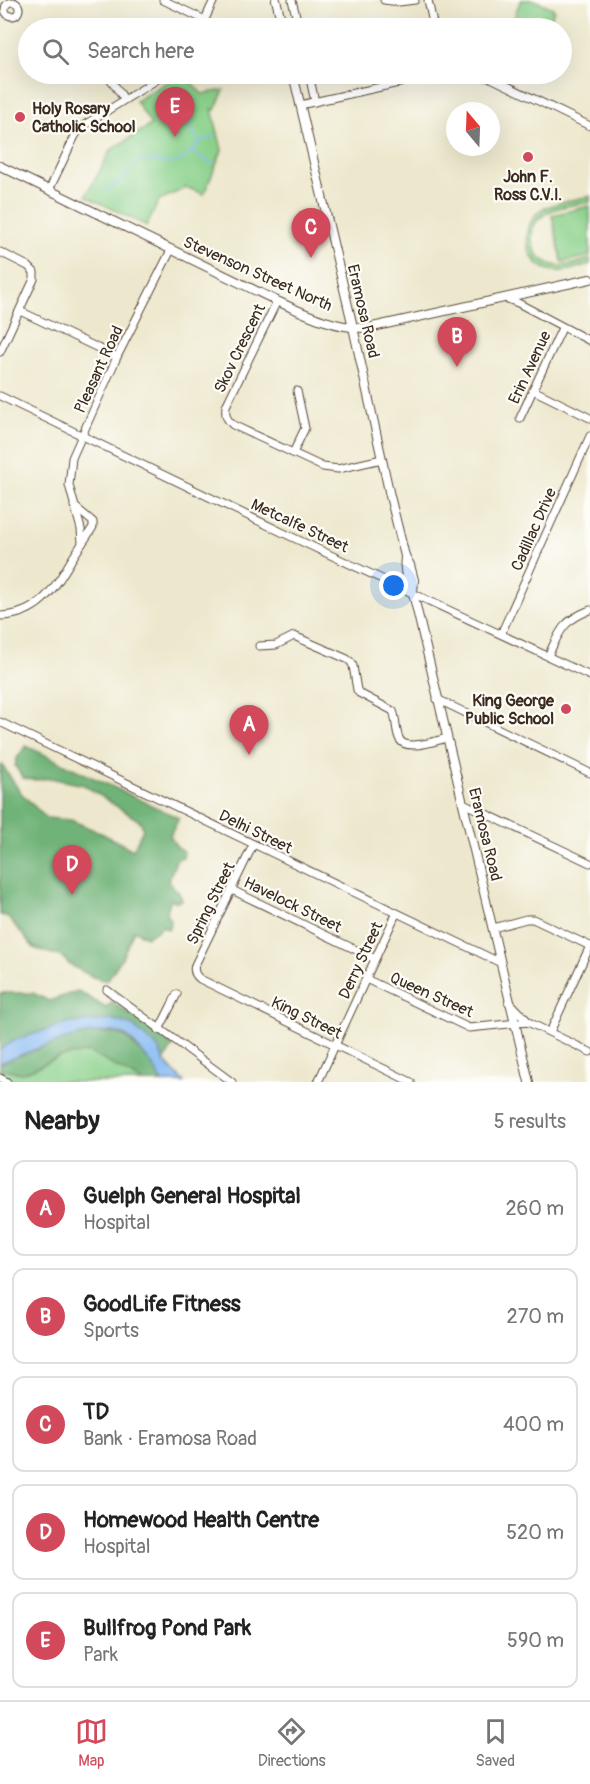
<!DOCTYPE html>
<html lang="en">
<head>
<meta charset="utf-8">
<style>
	body { margin:0; font-family:Pangolin,sans-serif; background:#f6f6f6; color:#222 }
	.compass { position:absolute; left:446px; top:102px; width:54px; height:54px; border-radius:50%; background:#fff; box-shadow:0 6px 24px #0002; rotate:341deg }
	.you { position:absolute; left:394px; top:586px; width:21px; height:21px; margin:-15px; border:4px solid #fff; border-radius:50%; background:#1a73e8; box-shadow:0 0 0 9px #1a73e833 }
	.badge { display:grid; place-items:center; width:39px; height:39px; border-radius:50%; background:#d1495b; color:#fff; font-size:20px; font-weight:700 }
	.pin { position:absolute; translate:-50% -50px; filter:drop-shadow(0 2px 3px #0008) }
	.pin::after { content:''; position:absolute; top:32px; width:21px; height:18px; background:inherit; clip-path:polygon(0 0,100% 0,50% 100%) }
	.list { margin:0; padding:0; list-style:none }
	h2 { display:flex; justify-content:space-between; align-items:center; height:78px; margin:0; padding:0 24px; font-size:26px }
	h2 small { font-size:20px; font-weight:400; color:#767676 }
	.list li { display:grid; grid-template-columns:39px 1fr auto; gap:18px; align-items:center; box-sizing:border-box; height:96px; margin:0 12px 12px; padding:0 12px; border:2px solid #e0e0e0; border-radius:12px }
	.list b { display:block; font-size:22px; white-space:nowrap }
	.list p { margin:0; font-size:20px; white-space:nowrap; color:#767676 }
	.list em { font-size:20px; font-style:normal; color:#767676 }
	.icon { flex:none; width:33px; height:33px; fill:none; stroke:currentColor; stroke-width:2; stroke-linecap:round; stroke-linejoin:round }
	.map { position:relative; flex:none; width:590px; height:1082px; overflow:hidden }
	.search { position:absolute; background:#fff; box-shadow:0 6px 24px #0002; left:18px; right:18px; top:18px; height:66px; display:flex; align-items:center; gap:15px; box-sizing:border-box; padding:0 21px; border-radius:33px; color:#767676; font-size:22px }
	.sheet { height:618px; background:#fff }
	nav { display:flex; justify-content:space-around; align-items:center; box-sizing:border-box; height:84px; border-top:2px solid #e0e0e0; background:#fff; font-size:16px; color:#767676 }
	nav a { display:grid; justify-items:center; gap:3px }
	nav .on { color:#d1495b }
	.map>svg:first-child { display:block }
	.green { fill:#8bd18c; stroke:#637e55; stroke-width:1.5 }
	.forest { fill:#70b378; stroke:#566e4b; stroke-width:1.5 }
	.water { fill:#85baf4; stroke:#607289; stroke-width:1.5 }
	.lines { fill:none; stroke-linecap:round; stroke-linejoin:round }
	.stream { stroke:#85baf4; stroke-width:1.5 }
	.minor-casing { stroke:#564638; stroke-width:9 }
	.major-casing { stroke:#564638; stroke-width:10 }
	.minor { stroke:#fff; stroke-width:7 }
	.major { stroke:#fff; stroke-width:8 }
	.poi-dot { fill:#d1495b; stroke:#fdfcf7; stroke-width:2 }
	.labels { text-anchor:middle; stroke-width:4.5; stroke-linejoin:round; paint-order:stroke }
	.poi-label { font-size:16px; font-weight:bold; fill:#3b2a1e; stroke:#fdfcf7; text-anchor:start }
	.street-label { font-size:16px; fill:#3b2a1e; stroke:#fdfcf7 }
</style>
</head>
<body>
<div class="map">
<svg width="590" height="1082" viewBox="0 0 590 1082">
	<rect width="100%" height="100%" fill="#fdfcf7"/>
	<filter id="ink" filterUnits="userSpaceOnUse"><feTurbulence type="fractalNoise" baseFrequency=".0167" numOctaves="2"/><feDisplacementMap in="SourceGraphic" scale="12" xChannelSelector="R" yChannelSelector="G"/><feConvolveMatrix kernelMatrix="1 2 1 2 8 2 1 2 1" color-interpolation-filters="sRGB"/></filter>
	<filter id="wash" filterUnits="userSpaceOnUse"><feTurbulence type="fractalNoise" baseFrequency=".008" numOctaves="4" result="noise"/><feDisplacementMap in="SourceGraphic" scale="24" xChannelSelector="R" yChannelSelector="G"/><feGaussianBlur stdDeviation="1.35" result="paint"/><feColorMatrix in="noise" values="0 0 0 0 0 0 0 0 0 0 0 0 0 0 0 0 0 1.4 0 .05"/><feComposite in="paint" operator="in"/></filter>
	<g filter="url(#wash)">
		<rect width="100%" height="100%" fill="#ede8cd"/>
		<g class="green">
			<path d="M 521,0 L 534,0 L 553,8 L 554,10 L 546,28 L 517,28 L 515,14 Z"/>
			<path d="M 179,74 L 183,74 L 202,94 L 224,90 L 215,110 L 212,109 L 222,150 L 204,194 L 185,187 L 184,189 L 159,200 L 147,226 L 86,196 L 111,150 L 151,125 L 136,101 Z"/>
			<path d="M 590,196 L 590,202 C 576,205 557,206 545,214 C 523,227 530,259 553,265 C 564,268 579,262 590,259 L 590,264 C 579,267 565,273 554,271 C 524,267 519,226 541,210 C 550,204 578,199 590,196 Z"/>
			<path d="M 590,206 L 590,256 L 562,262 L 552,215 Z"/>
			<path d="M 89,1052 L 144,1082 L 12,1082 L 0,1071 L 9,1070 L 21,1073 L 28,1071 L 59,1057 Z"/>
		</g>
		<g class="forest">
			<path d="M 26,746 L 179,818 L 170,836 L 177,847 L 184,852 L 183,857 L 177,859 L 168,881 L 179,893 L 182,900 L 177,902 L 171,899 L 166,914 L 171,921 L 168,929 L 161,926 L 157,931 L 146,937 L 134,930 L 122,958 L 107,981 L 93,977 L 70,965 L 62,957 L 34,948 L 7,916 L 0,915 L 0,765 L 2,765 L 21,793 L 46,818 L 71,820 L 103,834 L 133,850 L 143,829 L 141,822 L 84,785 L 50,778 L 37,780 L 23,778 L 15,766 L 17,758 Z"/>
			<path d="M 78,991 L 106,1008 L 112,1002 L 151,1028 L 173,1046 L 164,1061 L 158,1048 L 133,1026 L 115,1020 L 69,1023 L 15,1040 L 0,1050 L 0,993 L 33,993 L 49,1001 Z"/>
			<path d="M 90,1032 L 111,1033 L 125,1036 L 155,1067 L 162,1082 L 144,1082 L 89,1052 L 59,1057 L 28,1071 L 21,1073 L 9,1070 L 0,1071 L 0,1063 L 56,1042 Z"/>
		</g>
		<path class="water" d="M 115,1020 L 133,1026 L 158,1048 L 164,1061 L 184,1082 L 162,1082 C 158,1077 157,1071 153,1066 C 149,1060 130,1038 125,1035 C 97,1022 28,1052 0,1063 L 0,1050 L 15,1040 L 69,1023 Z"/>
		<g class="lines">
			<g class="stream">
				<path d="M 181,96 C 191,110 187,128 199,141"/>
				<path d="M 191,150 L 198,156 L 213,164"/>
				<path d="M 104,189 C 110,187 116,185 121,181 C 126,175 128,168 136,163 C 150,155 162,167 177,162 C 194,156 192,141 214,137"/>
			</g>
		</g>
	</g>
	<g filter="url(#ink)">
		<g class="lines">
			<g class="minor-casing">
				<g id="minor">
					<path d="M 163,0 L 205,20"/>
					<path d="M 292,0 L 299,28"/>
					<path d="M 384,0 L 399,2 L 415,0"/>
					<path d="M 428,0 L 434,28"/>
					<circle cx="12" cy="9" r="7"/>
					<path d="M 201,28 L 214,0"/>
					<path d="M 107,74 L 124,99"/>
					<path d="M 309,74 L 315,102"/>
					<path d="M 467,74 L 491,78 L 590,126"/>
					<path d="M 300,105 L 439,74"/>
					<path d="M 49,190 L 75,136 L 81,127 L 166,74"/>
					<path d="M 0,252 L 28,266 L 34,272 L 34,279 L 0,352"/>
					<path d="M 505,298 L 518,303 L 590,341"/>
					<path d="M 277,301 L 226,406 C 225,415 226,419 233,425 L 323,467 L 338,469 L 382,459"/>
					<path d="M 20,311 L 117,357"/>
					<path d="M 533,390 L 590,418"/>
					<path d="M 0,396 L 294,538 L 590,676"/>
					<path d="M 520,418 L 562,328"/>
					<path d="M 293,453 L 305,428 L 297,391"/>
					<path d="M 82,543 L 81,529 L 69,485 L 72,458 L 117,357 L 171,250"/>
					<path d="M 0,616 C 39,615 54,589 72,559 C 79,548 86,538 93,527 L 93,522 L 74,506"/>
					<path d="M 501,634 L 590,436"/>
					<path d="M 259,646 L 276,645 L 294,636 L 347,659 L 351,662 L 353,666 L 357,690 L 359,693 L 393,711 C 397,720 395,732 400,740 C 407,751 436,741 447,738"/>
					<path d="M 548,656 C 561,630 561,622 590,610"/>
					<path d="M 437,699 L 590,773"/>
					<path d="M 0,722 L 501,963"/>
					<path d="M 463,803 L 590,863"/>
					<path d="M 253,845 L 195,965 C 193,971 195,975 200,979 L 411,1082"/>
					<path d="M 232,890 L 375,959"/>
					<path d="M 493,928 L 526,919 L 533,919 L 590,946"/>
					<path d="M 366,979 L 469,1028 L 528,1022 L 590,1052"/>
					<path d="M 107,990 L 232,1082"/>
					<path d="M 159,1030 L 177,994"/>
					<path d="M 550,1032 L 590,946"/>
					<path d="M 0,1078 L 7,1082"/>
					<path d="M 318,1082 L 396,914"/>
				</g>
			</g>
			<g class="major-casing">
				<g id="major">
					<path d="M 276,0 L 283,28"/>
					<path d="M 293,74 L 353,327 L 390,496 L 405,556 L 410,565 L 414,580 L 413,593 L 529,1082"/>
					<path d="M 0,166 L 277,301 C 305,314 336,329 368,328 L 590,279"/>
					<path d="M 405,556 C 403,568 406,579 412,590"/>
					<path d="M 509,1002 L 528,1022"/>
				</g>
			</g>
			<use href="#minor" class="minor"/>
			<use href="#major" class="major"/>
		</g>
	</g>
	<g class="poi-dot">
		<circle cx="20" cy="117" r="6"/>
		<circle cx="528" cy="157" r="6"/>
		<circle cx="566" cy="709" r="6"/>
	</g>
	<g class="labels">
		<g class="poi-label">
			<text x="32" y="114">Holy Rosary<tspan x="32" dy="18">Catholic School</tspan></text>
			<text x="528" y="182" text-anchor="middle">John F.<tspan x="528" dy="18">Ross C.V.I.</tspan></text>
			<text x="554" y="706" text-anchor="end">King George<tspan x="554" dy="18">Public School</tspan></text>
		</g>
		<g class="street-label">
			<text transform="translate(258 273) rotate(24)" y="6">Stevenson Street North</text>
			<text transform="translate(364 311) rotate(77)" y="6">Eramosa Road</text>
			<text transform="translate(239 348) rotate(-64)" y="6">Skov Crescent</text>
			<text transform="translate(529 367) rotate(-65)" y="6">Erin Avenue</text>
			<text transform="translate(98 369) rotate(-65)" y="6">Pleasant Road</text>
			<text transform="translate(300 525) rotate(25)" y="6">Metcalfe Street</text>
			<text transform="translate(533 529) rotate(-66)" y="6">Cadillac Drive</text>
			<text transform="translate(256 831) rotate(26)" y="6">Delhi Street</text>
			<text transform="translate(486 834) rotate(76)" y="6">Eramosa Road</text>
			<text transform="translate(210 903) rotate(-64)" y="6">Spring Street</text>
			<text transform="translate(293 904) rotate(26)" y="6">Havelock Street</text>
			<text transform="translate(360 960) rotate(-65)" y="6">Derry Street</text>
			<text transform="translate(432 994) rotate(24)" y="6">Queen Street</text>
			<text transform="translate(307 1017) rotate(26)" y="6">King Street</text>
		</g>
	</g>
</svg>
<svg class="compass" viewBox="-18 -18 36 36"><path d="M0-13l5 13h-10z" fill="#e53935"/><path d="M0 13l5-13h-10z" fill="#767676"/></svg>
<div class="you"></div>
<div class="pin badge" style="left:249px;top:755px">A</div>
<div class="pin badge" style="left:457px;top:367px">B</div>
<div class="pin badge" style="left:311px;top:258px">C</div>
<div class="pin badge" style="left:72px;top:895px">D</div>
<div class="pin badge" style="left:175px;top:137px">E</div>
<div class="search"><svg class="icon" aria-label="search" viewBox="0 0 24 24"><circle cx="10" cy="10" r="6"/><path d="M15 15l6 6"/></svg>Search here</div>
</div>
<section class="sheet">
<h2>Nearby<small>5 results</small></h2>
<ul class="list">
<li><span class="badge">A</span><div><b>Guelph General Hospital</b><p>Hospital</p></div><em>260 m</em></li>
<li><span class="badge">B</span><div><b>GoodLife Fitness</b><p>Sports</p></div><em>270 m</em></li>
<li><span class="badge">C</span><div><b>TD</b><p>Bank · Eramosa Road</p></div><em>400 m</em></li>
<li><span class="badge">D</span><div><b>Homewood Health Centre</b><p>Hospital</p></div><em>520 m</em></li>
<li><span class="badge">E</span><div><b>Bullfrog Pond Park</b><p>Park</p></div><em>590 m</em></li>
</ul>
</section>
<nav>
<a class="on"><svg class="icon" aria-label="map" viewBox="0 0 24 24"><path d="M3 6l6-2 6 2 6-2v14l-6 2-6-2-6 2zM9 4v14M15 6v14"/></svg>Map</a>
<a><svg class="icon" aria-label="directions" viewBox="0 0 24 24"><path d="M12 3l9 9-9 9-9-9zM9 14v-3h6M13 9l2 2-2 2"/></svg>Directions</a>
<a><svg class="icon" aria-label="saved" viewBox="0 0 24 24"><path d="M7 4h10v16l-5-4-5 4z"/></svg>Saved</a>
</nav>
</body>
</html>
